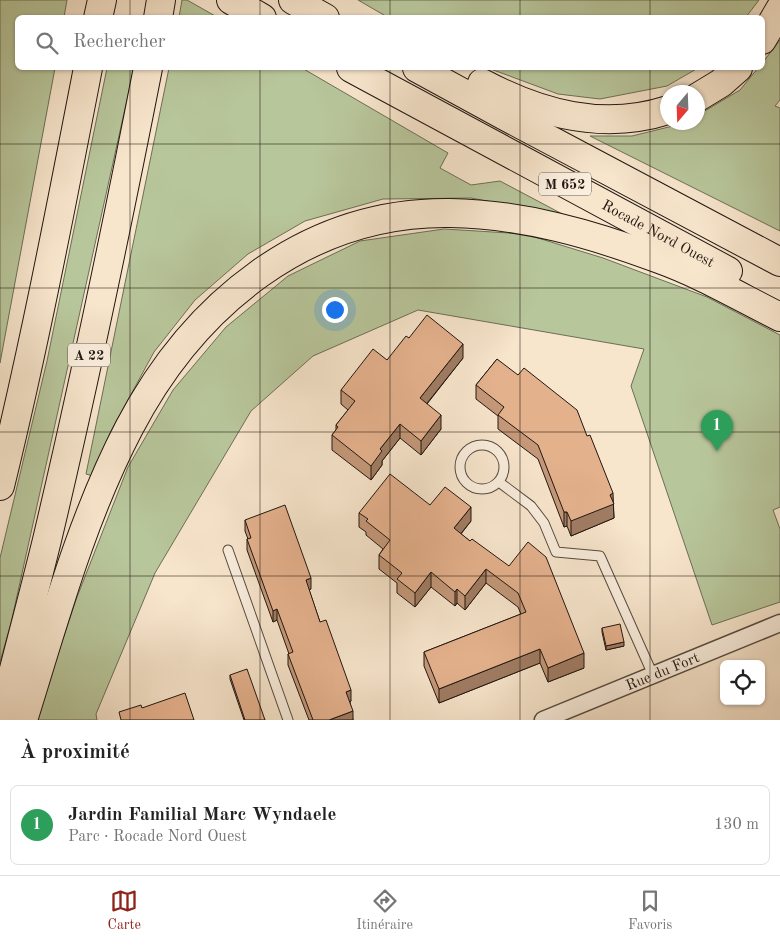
<!DOCTYPE html>
<html lang="fr">
<head>
<meta charset="utf-8">
<style>
	body { margin:0; font-family:"Old Standard TT",serif; background:#f2f2f2; color:#222 }
	.controls { position:absolute; right:15px; bottom:15px; display:grid; overflow:hidden; border-radius:8px; box-shadow:0 1px 4px #0004 }
	.controls button { width:45px; height:45px; display:grid; place-items:center; padding:0; border:0; border-bottom:1px solid #e0e0e0; background:#fff; color:#222; font:25px sans-serif }
	.compass { position:absolute; left:660px; top:85px; width:45px; height:45px; border-radius:50%; background:#fff; box-shadow:0 1px 4px #0004; rotate:199deg }
	.you { position:absolute; left:334px; top:309px; width:18px; height:18px; margin:-12px; border:4px solid #fff; border-radius:50%; background:#1a73e8; box-shadow:0 0 0 8px #1a73e833 }
	.badge { display:grid; place-items:center; width:32px; height:32px; border-radius:50%; background:#8f2418; color:#fff; font-size:16px; font-weight:700 }
	.pin { position:absolute; translate:-50% -41px; filter:drop-shadow(0 1px 2px #0008) }
	.pin::after { content:''; position:absolute; top:26px; width:18px; height:15px; background:inherit; clip-path:polygon(0 0,100% 0,50% 100%) }
	.list { margin:0; padding:0; list-style:none }
	h2 { display:flex; justify-content:space-between; align-items:center; height:65px; margin:0; padding:0 20px; font-size:21px }
	h2 small { font-size:16px; font-weight:400; color:#767676 }
	.list li { display:grid; grid-template-columns:32px 1fr auto; gap:15px; align-items:center; box-sizing:border-box; height:80px; margin:0 10px 10px; padding:0 10px; border:1px solid #e0e0e0; border-radius:8px }
	.list b { display:block; font-size:19px; white-space:nowrap }
	.list p { margin:0; font-size:16px; white-space:nowrap; color:#767676 }
	.list em { font-size:16px; font-style:normal; color:#767676 }
	.icon { flex:none; width:28px; height:28px; fill:none; stroke:currentColor; stroke-width:2; stroke-linecap:round; stroke-linejoin:round }
	.map { position:relative; flex:none; width:780px; height:720px; overflow:hidden }
	.search { position:absolute; background:#fff; box-shadow:0 1px 4px #0004; left:15px; right:15px; top:15px; height:55px; display:flex; align-items:center; gap:12px; box-sizing:border-box; padding:0 18px; border-radius:8px; color:#767676; font-size:19px }
	.sheet { height:155px; background:#fff }
	nav { display:flex; justify-content:space-around; align-items:center; box-sizing:border-box; height:70px; border-top:1px solid #e0e0e0; background:#fff; font-size:14px; color:#767676 }
	nav a { display:grid; justify-items:center; gap:2px }
	nav .on { color:#8f2418 }
	.map>svg:first-child { display:block }
	.green { fill:#b8c69b; stroke:#6c6e56 }
	.lines { fill:none; stroke-linecap:round; stroke-linejoin:round }
	.lane-casing { stroke:#564a40; stroke-width:11 }
	.street-casing { stroke:#564a40; stroke-width:19 }
	.highway-casing { stroke:#211611; stroke-width:30 }
	.lane { stroke:#faeede; stroke-width:9 }
	.street { stroke:#faeede; stroke-width:16 }
	.highway { stroke:#f7e5cc; stroke-width:28 }
	.wall { fill:#c49879; stroke:#211611 }
	.shaded-wall { fill:#a07c63; stroke:#211611 }
	.building { fill:#e4b18d; stroke:#211611 }
	.grid { fill:none; stroke:#211611; stroke-width:1; stroke-opacity:0.55 }
	.labels { text-anchor:middle; stroke-width:4.5; stroke-linejoin:round; paint-order:stroke }
	.shield { fill:#faeede; stroke:#62574e; stroke-width:1 }
	.shield-label { font-size:14px; font-weight:bold; fill:#211611 }
	.street-label { font-size:15px; fill:#211611; stroke:#faeede }
</style>
</head>
<body>
<div class="map">
<svg width="780" height="720" viewBox="0 0 780 720">
	<rect width="100%" height="100%" fill="#f7e5cc"/>
	<filter id="stains"><feTurbulence type="fractalNoise" baseFrequency=".004" numOctaves="4"/><feColorMatrix values="0 0 0 0 .2 0 0 0 0 .09 0 0 0 0 .02 0 0 0 .5 -.17"/></filter>
	<radialGradient id="worn" r=".72"><stop offset=".6" stop-color="#630" stop-opacity="0"/><stop offset="1" stop-color="#630" stop-opacity=".3"/></radialGradient>
	<g class="green">
		<path d="M 0,0 L 67,0 L 64,17 L 18,18 L 18,68 L 55,68 L 0,363 Z"/>
		<path d="M 182,0 L 187,0 L 217,17 L 179,17 Z"/>
		<path d="M 358,0 L 759,0 L 746,17 L 389,18 Z"/>
		<path d="M 780,40 L 780,100 L 775,106 L 780,108 L 780,231 L 590,136 L 632,136 L 685,123 L 698,122 L 698,115 L 740,90 L 758,68 L 762,68 L 763,62 Z"/>
		<path d="M 107,68 L 134,68 L 11,623 L 0,662 L 0,558 L 47,361 Z"/>
		<path d="M 169,68 L 302,68 L 448,153 L 440,168 L 471,185 L 500,181 L 566,216 L 471,198 L 383,199 L 305,221 L 248,254 L 195,300 L 154,352 L 111,431 L 93,476 L 86,474 Z"/>
		<path d="M 488,68 L 698,68 L 667,86 L 600,99 L 558,94 Z"/>
		<path d="M 444,229 L 525,234 L 603,258 L 707,297 L 780,335 L 780,507 L 773,510 L 780,529 L 780,602 L 712,625 L 631,386 L 644,349 L 418,310 L 313,356 L 251,411 L 155,573 L 96,714 L 97,720 L 36,720 L 77,597 L 128,467 L 173,390 L 226,327 L 288,276 L 360,241 Z"/>
	</g>
	<g class="lines">
		<g class="lane-casing">
			<g id="lane">
				<circle cx="482" cy="467" r="22"/>
				<path d="M 499,482 L 531,506 L 544,523 L 556,552 L 600,556 L 653,675"/>
				<path d="M 228,550 L 288,720"/>
			</g>
		</g>
		<g class="street-casing">
			<g id="street">
				<path id="s1" d="M 543,720 L 780,623"/>
			</g>
		</g>
		<g class="highway-casing">
			<g id="highway">
				<path d="M 231,0 L 262,18"/>
				<path d="M 293,0 L 325,18"/>
				<path d="M 98,18 L 102,0"/>
				<path d="M 158,18 L 161,0"/>
				<path d="M 762,40 L 780,9"/>
				<path id="s2" d="M 351,68 L 728,271"/>
				<path d="M 417,68 L 505,116 L 780,262"/>
				<path d="M 482,83 C 540,114 603,131 668,110"/>
				<path d="M 698,97 L 721,83 L 738,68"/>
				<path d="M 0,486 C 34,347 61,207 88,68"/>
				<path d="M 1,720 C 16,660 32,601 47,540 C 84,384 117,226 148,68"/>
				<path d="M 23,720 C 54,621 81,520 129,428 C 193,305 306,211 450,213 C 522,214 592,234 659,259 C 701,274 740,297 780,317"/>
			</g>
		</g>
		<use href="#lane" class="lane"/>
		<use href="#street" class="street"/>
		<use href="#highway" class="highway"/>
	</g>
	<g class="wall">
		<path d="M 409,338 L 463,358 L 427,404 L 441,429 L 421,455 L 400,438 L 382,461 L 382,465 L 371,480 L 332,450 L 332,435 L 336,430 L 336,425 L 348,410 L 341,404 L 341,390 L 387,360 Z"/>
		<path d="M 497,359 L 613,502 L 614,518 L 571,536 L 567,526 L 564,527 L 538,459 L 498,429 L 498,416 L 476,399 L 476,385 Z"/>
		<path d="M 430,505 L 471,521 L 461,534 L 470,541 L 472,539 L 584,668 L 548,682 L 540,663 L 439,703 L 424,666 L 424,652 L 521,614 L 518,607 L 486,583 L 465,610 L 457,603 L 455,606 L 431,587 L 415,607 L 397,593 L 397,583 L 379,569 L 379,555 L 383,549 L 366,535 L 366,532 L 359,527 L 359,513 Z"/>
		<path d="M 245,520 L 311,589 L 309,590 L 320,622 L 351,701 L 350,702 L 353,720 L 309,720 L 288,665 L 288,654 L 289,654 L 277,620 L 273,622 L 247,550 L 247,539 L 248,539 L 245,531 Z"/>
		<path d="M 602,628 L 624,646 L 606,650 L 602,632 Z"/>
		<path d="M 230,675 L 265,720 L 244,720 L 230,679 Z"/>
	</g>
	<g class="shaded-wall">
		<path d="M 463,344 L 463,358 L 420,412 L 420,398 Z"/>
		<path d="M 441,415 L 441,429 L 421,455 L 421,441 Z"/>
		<path d="M 400,424 L 400,438 L 382,461 L 382,465 L 371,480 L 371,466 L 380,449 Z"/>
		<path d="M 613,493 L 614,518 L 571,536 L 571,521 Z"/>
		<path d="M 471,507 L 471,521 L 454,542 L 454,528 Z"/>
		<path d="M 564,512 L 567,512 L 567,526 L 564,527 Z"/>
		<path d="M 486,569 L 486,583 L 465,610 L 465,596 Z"/>
		<path d="M 431,572 L 431,587 L 415,607 L 415,593 Z"/>
		<path d="M 311,578 L 311,589 L 306,591 L 306,580 Z"/>
		<path d="M 457,589 L 457,603 L 455,606 L 455,592 Z"/>
		<path d="M 277,609 L 277,620 L 273,622 L 273,611 Z"/>
		<path d="M 624,642 L 624,646 L 606,650 L 606,646 Z"/>
		<path d="M 540,649 L 540,663 L 439,703 L 439,689 Z"/>
		<path d="M 584,653 L 584,668 L 548,682 L 548,668 Z"/>
		<path d="M 351,690 L 351,701 L 346,703 L 346,692 Z"/>
		<path d="M 353,711 L 353,720 L 329,720 Z"/>
	</g>
	<g class="building">
		<path d="M 427,315 L 463,344 L 420,398 L 441,415 L 421,441 L 400,424 L 380,449 L 382,451 L 371,466 L 332,435 L 338,427 L 336,425 L 355,401 L 341,390 L 373,349 L 387,360 L 406,336 L 409,338 Z"/>
		<path d="M 497,359 L 518,375 L 524,368 L 577,410 L 587,436 L 590,435 L 613,493 L 610,495 L 614,504 L 571,521 L 567,512 L 564,512 L 538,445 L 498,415 L 504,407 L 476,385 Z"/>
		<path d="M 390,474 L 430,505 L 445,487 L 471,507 L 454,528 L 470,541 L 472,539 L 509,566 L 528,542 L 546,557 L 584,653 L 548,668 L 540,649 L 439,689 L 424,652 L 526,612 L 518,593 L 486,569 L 465,596 L 457,589 L 455,592 L 431,572 L 415,593 L 397,579 L 402,573 L 379,555 L 390,540 L 366,521 L 368,519 L 359,513 Z"/>
		<path d="M 285,505 L 311,578 L 306,580 L 320,622 L 326,620 L 351,690 L 346,692 L 353,711 L 329,720 L 313,720 L 288,654 L 293,652 L 277,609 L 273,611 L 247,539 L 251,538 L 245,520 Z"/>
		<path d="M 620,624 L 624,642 L 606,646 L 602,628 Z"/>
		<path d="M 247,669 L 265,720 L 245,720 L 230,675 Z"/>
		<path d="M 185,693 L 194,720 L 121,720 L 119,712 L 141,705 L 142,708 Z"/>
	</g>
	<path class="grid" d="M 130,0 L 130,18M 260,0 L 260,18M 390,0 L 390,18M 520,0 L 520,18M 650,0 L 650,18M 130,68 L 130,720M 260,68 L 260,720M 390,68 L 390,720M 520,68 L 520,720M 650,68 L 650,720M 0,144 L 780,144M 0,288 L 780,288M 0,432 L 780,432M 0,576 L 780,576"/>
	<g class="labels">
		<g class="shield">
			<rect x="539" y="172.5" width="52" height="23" rx="4"/>
			<rect x="68" y="343.5" width="42" height="23" rx="4"/>
		</g>
		<g class="shield-label">
			<text x="565" y="189">M 652</text>
			<text x="89" y="360">A 22</text>
		</g>
		<g class="street-label">
			<text dy="5" stroke="none"><textPath href="#s2" startOffset="349">Rocade Nord Ouest</textPath></text>
			<text dy="5" stroke="none"><textPath href="#s1" startOffset="129">Rue du Fort</textPath></text>
		</g>
	</g>
	<rect width="100%" height="100%" filter="url(#stains)"/>
	<rect width="100%" height="100%" fill="url(#worn)"/>
</svg>
<div class="controls">
<button><svg class="icon" aria-label="locate" viewBox="0 0 24 24"><circle cx="12" cy="12" r="6"/><path d="M12 2v4M12 18v4M2 12h4M18 12h4"/></svg></button>
</div>
<svg class="compass" viewBox="-18 -18 36 36"><path d="M0-13l5 13h-10z" fill="#e53935"/><path d="M0 13l5-13h-10z" fill="#767676"/></svg>
<div class="you"></div>
<div class="pin badge" style="left:717px;top:451px;background:#2e9e5b">1</div>
<div class="search"><svg class="icon" aria-label="search" viewBox="0 0 24 24"><circle cx="10" cy="10" r="6"/><path d="M15 15l6 6"/></svg>Rechercher</div>
</div>
<section class="sheet">
<h2>À proximité<small></small></h2>
<ul class="list">
<li><span class="badge" style="background:#2e9e5b">1</span><div><b>Jardin Familial Marc Wyndaele</b><p>Parc · Rocade Nord Ouest</p></div><em>130 m</em></li>
</ul>
</section>
<nav>
<a class="on"><svg class="icon" aria-label="map" viewBox="0 0 24 24"><path d="M3 6l6-2 6 2 6-2v14l-6 2-6-2-6 2zM9 4v14M15 6v14"/></svg>Carte</a>
<a><svg class="icon" aria-label="directions" viewBox="0 0 24 24"><path d="M12 3l9 9-9 9-9-9zM9 14v-3h6M13 9l2 2-2 2"/></svg>Itinéraire</a>
<a><svg class="icon" aria-label="saved" viewBox="0 0 24 24"><path d="M7 4h10v16l-5-4-5 4z"/></svg>Favoris</a>
</nav>
</body>
</html>
